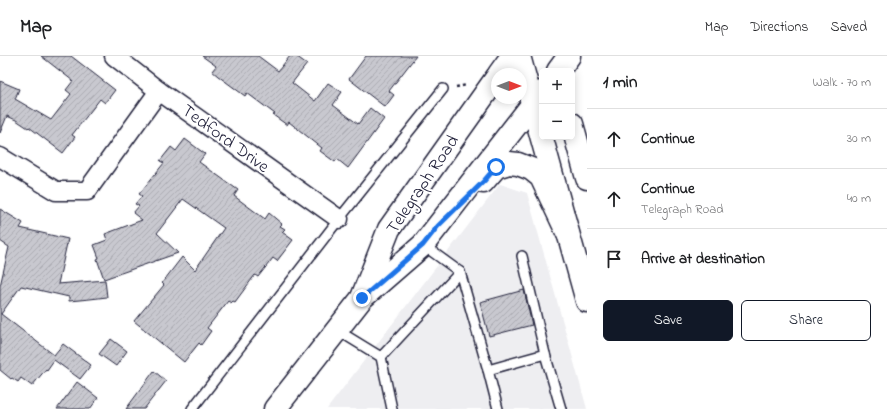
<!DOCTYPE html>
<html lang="en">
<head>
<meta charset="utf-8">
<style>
	body { margin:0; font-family:"Indie Flower",sans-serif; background:#f6f6f6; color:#202124 }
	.controls { position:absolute; right:12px; top:12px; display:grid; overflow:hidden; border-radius:6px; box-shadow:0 2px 10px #0003 }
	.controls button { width:36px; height:36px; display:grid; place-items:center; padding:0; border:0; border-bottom:1px solid #e0e0e0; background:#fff; color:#202124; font:20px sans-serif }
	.compass { position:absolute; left:491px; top:12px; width:36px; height:36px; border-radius:50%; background:#fff; box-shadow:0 2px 10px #0003; rotate:90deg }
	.stop { position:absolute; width:12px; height:12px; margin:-9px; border:3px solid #1a73e8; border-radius:50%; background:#fff }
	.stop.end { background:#1a73e8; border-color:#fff; box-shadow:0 1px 4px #0008 }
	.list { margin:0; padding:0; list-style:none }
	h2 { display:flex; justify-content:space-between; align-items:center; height:52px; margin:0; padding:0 16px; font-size:17px }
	h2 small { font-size:13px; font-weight:400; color:#757577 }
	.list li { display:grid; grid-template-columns:26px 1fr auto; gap:12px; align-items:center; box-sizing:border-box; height:60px; padding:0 16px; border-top:1px solid #e0e0e0 }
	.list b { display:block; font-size:15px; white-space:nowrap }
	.list p { margin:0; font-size:13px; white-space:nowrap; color:#757577 }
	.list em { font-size:13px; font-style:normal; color:#757577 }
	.actions { display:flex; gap:8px; padding:12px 16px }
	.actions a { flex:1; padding:9px 0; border:1px solid #111827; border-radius:6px; text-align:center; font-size:14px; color:#111827 }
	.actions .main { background:#111827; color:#fff }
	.icon { flex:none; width:22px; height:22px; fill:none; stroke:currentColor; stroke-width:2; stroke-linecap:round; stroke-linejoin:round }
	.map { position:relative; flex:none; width:587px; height:353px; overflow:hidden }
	header { display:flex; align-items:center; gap:24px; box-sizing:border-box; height:56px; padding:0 20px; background:#fff; border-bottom:1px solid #e0e0e0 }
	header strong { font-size:19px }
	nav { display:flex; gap:22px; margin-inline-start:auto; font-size:14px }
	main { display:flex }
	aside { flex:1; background:#fff }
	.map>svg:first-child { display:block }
	.built { fill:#eeeef1 }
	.building { fill:url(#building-hatch); stroke:#22223b }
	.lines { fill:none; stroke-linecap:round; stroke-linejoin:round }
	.lane-casing { stroke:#22223b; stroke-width:12 }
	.street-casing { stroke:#22223b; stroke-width:21 }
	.secondary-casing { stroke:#22223b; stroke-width:25 }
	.primary-casing { stroke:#22223b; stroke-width:25 }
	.path { stroke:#22223b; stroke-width:2.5; stroke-dasharray:3 3; stroke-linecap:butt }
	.lane { stroke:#fff; stroke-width:9 }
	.street { stroke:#fff; stroke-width:18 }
	.secondary { stroke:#fff; stroke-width:22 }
	.primary { stroke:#fff; stroke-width:22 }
	.route { stroke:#1a73e8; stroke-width:5 }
	.labels { text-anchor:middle; stroke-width:4; stroke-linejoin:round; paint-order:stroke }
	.street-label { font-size:18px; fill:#22223b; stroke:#fff }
</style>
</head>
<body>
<header>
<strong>Map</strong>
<nav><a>Map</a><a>Directions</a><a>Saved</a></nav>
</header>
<main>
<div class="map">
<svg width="587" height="353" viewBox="0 0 587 353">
	<defs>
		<pattern id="building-hatch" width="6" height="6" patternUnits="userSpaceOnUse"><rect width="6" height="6" fill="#c8c8cf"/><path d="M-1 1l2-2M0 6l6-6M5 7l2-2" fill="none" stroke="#acacb3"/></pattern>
	</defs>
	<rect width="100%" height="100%" fill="#fff"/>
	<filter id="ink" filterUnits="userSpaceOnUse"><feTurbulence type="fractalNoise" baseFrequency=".025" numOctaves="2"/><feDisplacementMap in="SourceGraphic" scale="8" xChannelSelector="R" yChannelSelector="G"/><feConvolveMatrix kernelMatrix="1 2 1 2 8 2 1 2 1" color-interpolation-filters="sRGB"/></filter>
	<g filter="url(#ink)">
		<path class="built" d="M 500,128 L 527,137 L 587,353 L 327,353 Z"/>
		<g class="building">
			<path d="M 41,0 L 71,0 L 115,34 L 105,47 L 100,43 L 72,79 L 75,81 L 63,97 L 29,71 L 28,72 L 16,64 L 7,60 L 0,77 L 0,25 L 19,33 L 15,43 L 51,64 L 71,38 L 66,34 L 73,25 Z"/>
			<path d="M 202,0 L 258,0 L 278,15 L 290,0 L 296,0 L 307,8 L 292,27 L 315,45 L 328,27 L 342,36 L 333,49 L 358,68 L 370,52 L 384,63 L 348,112 L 337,103 L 335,106 L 320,95 L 322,92 L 289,66 L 287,69 L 273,59 L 275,58 L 247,37 L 245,40 L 218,20 L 212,15 L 216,10 Z"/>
			<path d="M 366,0 L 416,0 L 389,35 L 394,39 L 385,51 L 349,23 Z"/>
			<path d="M 185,83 L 205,98 L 199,106 L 238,134 L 234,140 L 265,163 L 269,157 L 282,168 L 280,170 L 285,173 L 282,176 L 293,184 L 277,205 L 273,202 L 258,221 L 255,219 L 235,246 L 233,245 L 231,247 L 228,245 L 207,272 L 211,275 L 201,289 L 199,287 L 184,306 L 134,265 L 164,229 L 162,227 L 182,201 L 195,214 L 224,172 L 183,143 L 157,177 L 178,197 L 104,223 L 97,203 L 99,202 L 94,189 L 107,184 L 105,178 L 142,164 L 133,157 L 139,150 L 135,148 L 142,140 L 139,138 L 164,107 L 160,105 L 171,91 L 176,95 Z"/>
			<path d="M 0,153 L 23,167 L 20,172 L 68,183 L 58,228 L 105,224 L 107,241 L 90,243 L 69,245 L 69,241 L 21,230 L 1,258 L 54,299 L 63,288 L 91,309 L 80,323 L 54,304 L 47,314 L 46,313 L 32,330 L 21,322 L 18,326 L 12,322 L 11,323 L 0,314 L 0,230 L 9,191 L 0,185 Z"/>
			<path d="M 524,234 L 532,269 L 489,280 L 480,246 Z"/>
			<path d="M 111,283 L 127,295 L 116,310 L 99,298 Z"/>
			<path d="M 154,315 L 166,325 L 144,353 L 126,353 Z"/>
			<path d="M 77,326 L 98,342 L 90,353 L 57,353 Z"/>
		</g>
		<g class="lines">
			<g class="lane-casing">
				<g id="lane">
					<path d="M 423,189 L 460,216 L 488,314 L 545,298 L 561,353"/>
					<path d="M 522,200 L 545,298"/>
					<path d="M 337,274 L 381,301 L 392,353"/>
					<path d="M 381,301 L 460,216"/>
					<path d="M 488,314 L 498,353"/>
					<path d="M 192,353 L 339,163 L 443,33"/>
				</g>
			</g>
			<g class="street-casing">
				<g id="street">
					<path d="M 114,0 L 159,35 L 339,163"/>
					<path d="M 0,101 L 56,135 L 87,135 L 159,35"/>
				</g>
			</g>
			<g class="secondary-casing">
				<g id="secondary">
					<path d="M 519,0 L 587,245"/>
					<path d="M 572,68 L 587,122"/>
				</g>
			</g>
			<g class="primary-casing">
				<g id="primary">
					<path d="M 558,15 L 569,0"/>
					<path d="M 499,18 L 512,0"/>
					<path d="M 483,126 L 496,111 L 509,107 L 518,108 L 531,113 L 541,121 L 568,178"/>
					<path d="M 363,239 L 389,173 L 497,21"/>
					<path d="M 275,353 L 362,242 L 423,189 L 542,36"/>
				</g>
			</g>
			<path class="path" d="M 456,31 L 467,29"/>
			<use href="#lane" class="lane"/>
			<use href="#street" class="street"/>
			<use href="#secondary" class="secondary"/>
			<use href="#primary" class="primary"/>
		</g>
	</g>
	<g class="lines" filter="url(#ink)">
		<path class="route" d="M 362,242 L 423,189 L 438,170 L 484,125 L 496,111"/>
	</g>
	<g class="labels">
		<g class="street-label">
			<text transform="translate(226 82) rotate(36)" y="6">Tedford Drive</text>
			<text transform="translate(422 128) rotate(-56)" y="6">Telegraph Road</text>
		</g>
	</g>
</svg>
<div class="controls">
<button>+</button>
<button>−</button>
</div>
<svg class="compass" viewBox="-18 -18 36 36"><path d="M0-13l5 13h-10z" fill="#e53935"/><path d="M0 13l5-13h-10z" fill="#757577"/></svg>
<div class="stop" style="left:496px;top:111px"></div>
<div class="stop end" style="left:362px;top:242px"></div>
</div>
<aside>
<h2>1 min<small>Walk · 70 m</small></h2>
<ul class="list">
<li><svg class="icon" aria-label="ahead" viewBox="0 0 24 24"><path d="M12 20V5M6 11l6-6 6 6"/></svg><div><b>Continue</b></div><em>30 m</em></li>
<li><svg class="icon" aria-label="ahead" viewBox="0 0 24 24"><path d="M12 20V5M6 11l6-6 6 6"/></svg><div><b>Continue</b><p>Telegraph Road</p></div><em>40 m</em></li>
<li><svg class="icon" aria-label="arrive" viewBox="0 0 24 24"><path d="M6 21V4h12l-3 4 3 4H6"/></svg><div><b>Arrive at destination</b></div></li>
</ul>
<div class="actions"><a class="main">Save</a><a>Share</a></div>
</aside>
</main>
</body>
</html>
